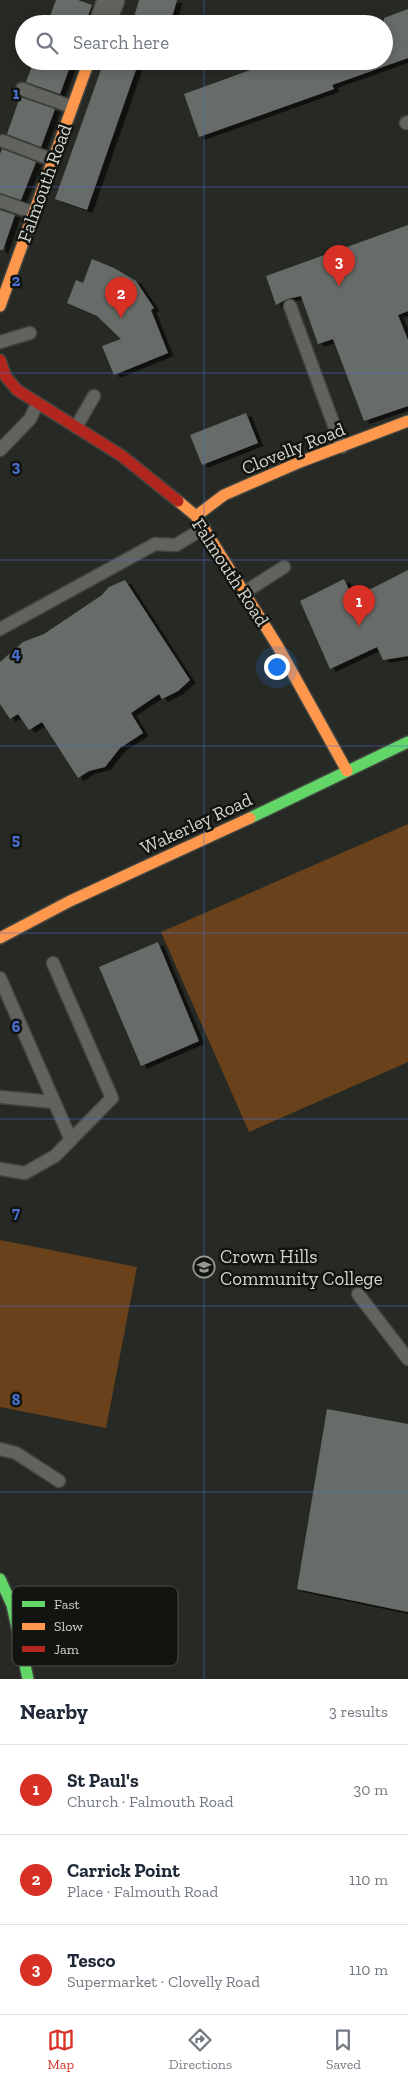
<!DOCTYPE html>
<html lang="en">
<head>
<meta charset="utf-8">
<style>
	body { margin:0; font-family:"Zilla Slab",serif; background:#f2f2f3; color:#1f2937 }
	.you { position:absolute; left:276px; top:666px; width:18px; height:18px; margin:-12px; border:4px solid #fff; border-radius:50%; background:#1a73e8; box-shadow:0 0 0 8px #1a73e833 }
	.badge { display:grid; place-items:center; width:32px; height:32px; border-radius:50%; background:#d93025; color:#fff; font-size:16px; font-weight:700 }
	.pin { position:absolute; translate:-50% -41px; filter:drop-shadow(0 1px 2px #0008) }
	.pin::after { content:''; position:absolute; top:26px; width:18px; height:15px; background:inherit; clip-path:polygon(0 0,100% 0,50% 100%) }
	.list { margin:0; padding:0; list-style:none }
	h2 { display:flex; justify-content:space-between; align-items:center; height:65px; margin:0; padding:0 20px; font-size:21px }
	h2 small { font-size:16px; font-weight:400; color:#747a83 }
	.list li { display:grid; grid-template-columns:32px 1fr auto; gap:15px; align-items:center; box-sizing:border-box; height:90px; padding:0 20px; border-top:1px solid #e0e1e3 }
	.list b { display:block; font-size:19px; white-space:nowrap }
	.list p { margin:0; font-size:16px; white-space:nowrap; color:#747a83 }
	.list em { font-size:16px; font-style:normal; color:#747a83 }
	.icon { flex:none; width:28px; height:28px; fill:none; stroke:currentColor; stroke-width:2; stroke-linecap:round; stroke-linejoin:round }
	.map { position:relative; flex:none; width:408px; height:1679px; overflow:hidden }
	.search { position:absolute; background:#fff; box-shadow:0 2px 12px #0003; left:15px; right:15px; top:15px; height:55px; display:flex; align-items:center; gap:12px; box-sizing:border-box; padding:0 18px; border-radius:28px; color:#747a83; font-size:19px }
	.sheet { height:335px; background:#fff }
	nav { display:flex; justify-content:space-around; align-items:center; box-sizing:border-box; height:70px; border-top:1px solid #e0e1e3; background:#fff; font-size:14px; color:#747a83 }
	nav a { display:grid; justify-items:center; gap:2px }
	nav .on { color:#d93025 }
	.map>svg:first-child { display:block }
	.green { fill:#69411a }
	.building { fill:#686c68; filter:url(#shadow) }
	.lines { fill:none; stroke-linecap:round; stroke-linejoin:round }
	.lane-casing { stroke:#424540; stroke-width:15 }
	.street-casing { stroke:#424540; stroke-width:29 }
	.fast-casing { stroke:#424540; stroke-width:14 }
	.slow-casing { stroke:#424540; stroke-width:14 }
	.jam-casing { stroke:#424540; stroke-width:14 }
	.lane { stroke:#61635f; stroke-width:12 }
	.street { stroke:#61635f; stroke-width:26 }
	.fast { stroke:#63d668; stroke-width:11 }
	.slow { stroke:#ff974d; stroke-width:11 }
	.jam { stroke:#b3261e; stroke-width:11 }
	.grid { fill:none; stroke:#4a70d5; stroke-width:1; stroke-opacity:0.55 }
	.labels { text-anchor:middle; stroke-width:5; stroke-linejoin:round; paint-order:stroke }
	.street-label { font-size:19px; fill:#d1d5cd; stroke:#12140f }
	.poi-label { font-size:19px; fill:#d1d5cd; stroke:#12140f; text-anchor:start }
	.key { fill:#12140f; stroke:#4b4e48; stroke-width:1 }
	.key-label { font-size:14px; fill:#d1d5cd }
	.grid-label { font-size:16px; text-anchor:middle; font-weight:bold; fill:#4a70d5; stroke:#12140f; stroke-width:5; stroke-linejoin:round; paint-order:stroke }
</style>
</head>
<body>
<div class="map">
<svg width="408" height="1679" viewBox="0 0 408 1679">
	<defs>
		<filter id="shadow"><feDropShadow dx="5.5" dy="3" stdDeviation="0" flood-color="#0009"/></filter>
	</defs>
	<rect width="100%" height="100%" fill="#272a24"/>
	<g class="green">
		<path d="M 408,824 L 408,1062 L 249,1132 L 161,932 Z"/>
		<path d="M 0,1240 L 137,1267 L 106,1428 L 0,1407 Z"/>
	</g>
	<g class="building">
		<path d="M 56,0 L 78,0 L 92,5 L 85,24 L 47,24 Z"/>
		<path d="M 139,0 L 177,0 L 170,24 L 132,24 Z"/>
		<path d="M 408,9 L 408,58 L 332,85 L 334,89 L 199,137 L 184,94 L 275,61 L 384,61 L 384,18 Z"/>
		<path d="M 34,61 L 72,61 L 60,94 L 26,82 Z"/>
		<path d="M 104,61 L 139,61 L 87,210 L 55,199 Z"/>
		<path d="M 20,97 L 55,109 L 41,147 L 7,134 Z"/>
		<path d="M 2,149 L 36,162 L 21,200 L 0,193 L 0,154 Z"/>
		<path d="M 0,210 L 15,215 L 3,250 L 0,250 Z"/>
		<path d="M 408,225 L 408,311 L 398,315 L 408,340 L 408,406 L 364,421 L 333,339 L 318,344 L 301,296 L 287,299 L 276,305 L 266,276 Z"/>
		<path d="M 92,259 L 114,268 L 136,281 L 154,308 L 151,310 L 168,353 L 114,375 L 102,346 L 121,339 L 97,316 L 67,303 L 76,280 L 83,283 Z"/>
		<path d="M 246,413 L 258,443 L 202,465 L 190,435 Z"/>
		<path d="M 408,570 L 408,656 L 383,660 L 377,647 L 330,669 L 300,601 L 344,579 L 353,598 Z"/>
		<path d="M 125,580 L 190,680 L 178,691 L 162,699 L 159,694 L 131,713 L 143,733 L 120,748 L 105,767 L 89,771 L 78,778 L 42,722 L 29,730 L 18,714 L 10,719 L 0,704 L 0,662 L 23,642 L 44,634 L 102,595 L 109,587 Z"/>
		<path d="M 158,942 L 199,1041 L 141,1066 L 99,967 Z"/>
		<path d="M 327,1409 L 408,1424 L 408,1612 L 297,1589 Z"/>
	</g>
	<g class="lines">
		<g class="lane-casing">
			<g id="lane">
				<path d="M 22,89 L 72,107"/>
				<path d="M 406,123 L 408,122"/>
				<path d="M 3,141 L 53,160"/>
				<path d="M 0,201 L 34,213"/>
				<path d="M 290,306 L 342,447"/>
				<path d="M 0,342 L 30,333"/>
				<path d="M 76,427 L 94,396"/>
				<path d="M 0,450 L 30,419 L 37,404"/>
				<path d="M 245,592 L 284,567"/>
				<path d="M 0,629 L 155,544 L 176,545 L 204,528"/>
				<path d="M 0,978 L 71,1140"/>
				<path d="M 0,1097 L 54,1102"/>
				<path d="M 0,1169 L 25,1173 L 55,1156 L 112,1098 L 53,963"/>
				<path d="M 358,1294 L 408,1359"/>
				<path d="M 0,1449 L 16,1453 L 59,1481"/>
			</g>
		</g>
		<g class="street-casing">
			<path id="street" d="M 102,24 L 111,0"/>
		</g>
		<g class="fast-casing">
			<g id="fast">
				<path d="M 250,818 L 408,742"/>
				<path d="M 0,1579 L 12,1605 L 28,1679"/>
			</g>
		</g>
		<g class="slow-casing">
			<g id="slow">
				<path d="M 0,306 L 89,61"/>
				<path d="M 178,501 L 196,516 L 277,645 L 347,771"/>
				<path d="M 196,516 L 224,495 L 300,462 L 408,421"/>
				<path d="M 0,938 L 70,901 L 250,818"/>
			</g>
		</g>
		<g class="jam-casing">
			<path id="jam" d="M 0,360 L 6,377 L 17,390 L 122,456 L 178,501"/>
		</g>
		<use href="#lane" class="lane"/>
		<use href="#street" class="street"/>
		<use href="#fast" class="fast"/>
		<use href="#slow" class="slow"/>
		<use href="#jam" class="jam"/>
	</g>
	<path class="grid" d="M 204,0 L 204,24M 204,61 L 204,1679M 0,187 L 408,187M 0,373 L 408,373M 0,560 L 408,560M 0,746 L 408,746M 0,933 L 408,933M 0,1119 L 408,1119M 0,1306 L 408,1306M 0,1492 L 408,1492"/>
	<defs>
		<g id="school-ring" transform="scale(1.125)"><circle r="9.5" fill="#12140f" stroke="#969992" stroke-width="1.5"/><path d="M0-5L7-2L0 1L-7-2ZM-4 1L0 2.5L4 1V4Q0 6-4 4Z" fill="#969992"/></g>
	</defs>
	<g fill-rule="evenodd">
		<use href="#school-ring" x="204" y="1267"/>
	</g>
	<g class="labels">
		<g class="street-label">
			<text transform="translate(44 183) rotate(-70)" y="7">Falmouth Road</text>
			<text transform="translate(293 448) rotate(-22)" y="7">Clovelly Road</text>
			<text transform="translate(231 572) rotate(57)" y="7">Falmouth Road</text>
			<text transform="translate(196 823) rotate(-25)" y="7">Wakerley Road</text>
		</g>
		<g class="poi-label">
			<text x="220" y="1263">Crown Hills<tspan x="220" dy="22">Community College</tspan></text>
		</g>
	</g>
	<rect x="12" y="1586" width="166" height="80" rx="8" class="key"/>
	<rect x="22" y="1601" width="23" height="6" fill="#63d668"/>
	<rect x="22" y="1623" width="23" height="7" fill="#ff974d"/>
	<rect x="22" y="1646" width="23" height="6" fill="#b3261e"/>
	<g class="key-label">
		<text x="54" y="1609">Fast</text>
		<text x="54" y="1631">Slow</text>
		<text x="54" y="1654">Jam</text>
	</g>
	<g class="grid-label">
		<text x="16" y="99">1</text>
		<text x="16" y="286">2</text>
		<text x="16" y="472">3</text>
		<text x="16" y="659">4</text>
		<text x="16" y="845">5</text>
		<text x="16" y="1032">6</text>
		<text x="16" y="1218">7</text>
		<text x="16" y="1405">8</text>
	</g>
</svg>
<div class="you"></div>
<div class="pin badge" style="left:359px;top:626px">1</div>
<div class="pin badge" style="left:121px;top:318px">2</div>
<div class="pin badge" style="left:339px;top:286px">3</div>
<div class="search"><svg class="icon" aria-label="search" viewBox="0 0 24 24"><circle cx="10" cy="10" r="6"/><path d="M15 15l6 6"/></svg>Search here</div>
</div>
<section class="sheet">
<h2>Nearby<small>3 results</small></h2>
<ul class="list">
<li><span class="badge">1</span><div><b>St Paul's</b><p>Church · Falmouth Road</p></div><em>30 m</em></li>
<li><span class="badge">2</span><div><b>Carrick Point</b><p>Place · Falmouth Road</p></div><em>110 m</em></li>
<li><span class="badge">3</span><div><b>Tesco</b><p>Supermarket · Clovelly Road</p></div><em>110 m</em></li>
</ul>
</section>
<nav>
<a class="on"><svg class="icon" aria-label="map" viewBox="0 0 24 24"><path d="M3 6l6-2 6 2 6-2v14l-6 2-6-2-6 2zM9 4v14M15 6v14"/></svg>Map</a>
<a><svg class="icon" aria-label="directions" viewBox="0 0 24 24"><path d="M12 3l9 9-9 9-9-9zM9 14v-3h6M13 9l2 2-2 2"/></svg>Directions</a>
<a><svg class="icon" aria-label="saved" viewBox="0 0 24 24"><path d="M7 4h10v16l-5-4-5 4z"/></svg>Saved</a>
</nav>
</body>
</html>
